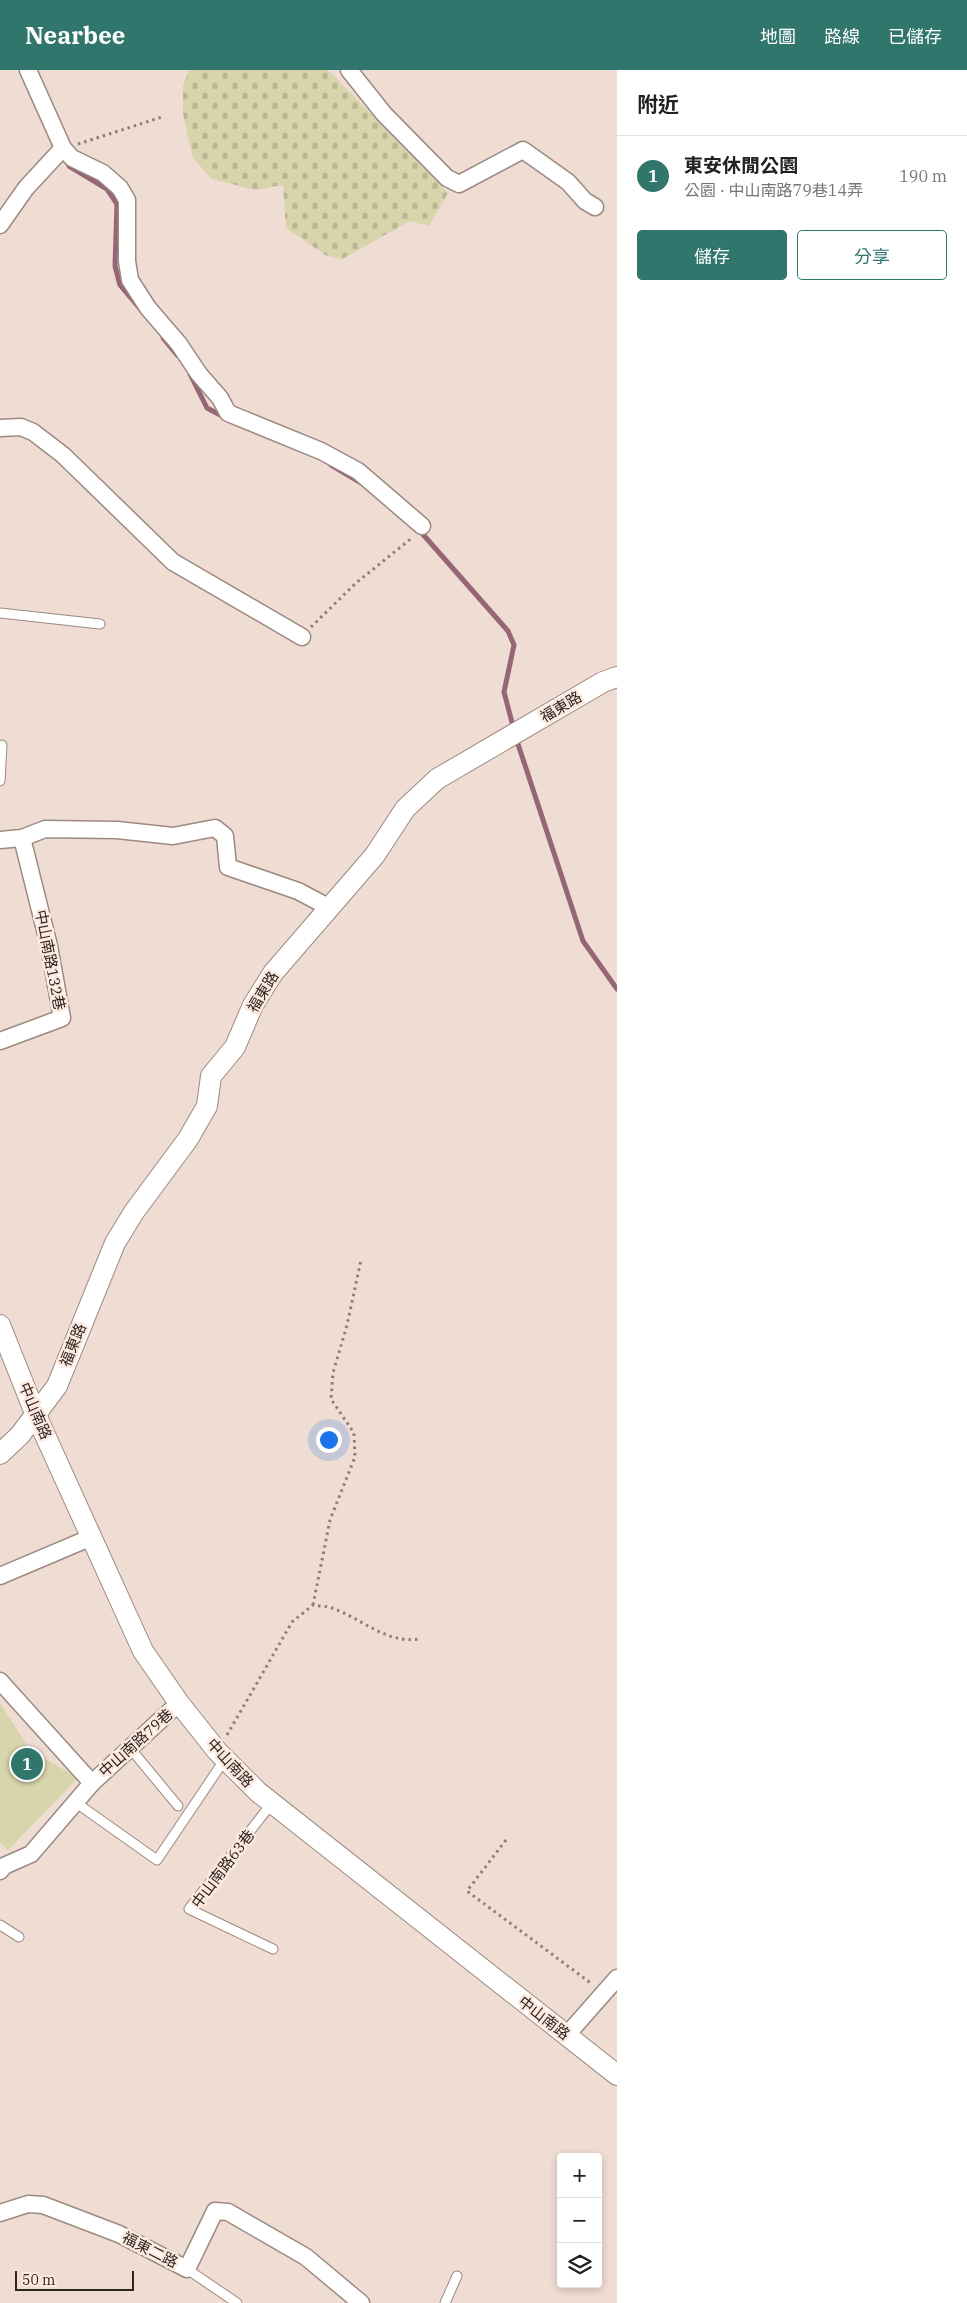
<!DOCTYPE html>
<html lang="zh-TW">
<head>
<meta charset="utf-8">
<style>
	body { margin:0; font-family:"IBM Plex Serif","Noto Sans TC",serif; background:#f6f6f6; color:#202124 }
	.controls { position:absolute; right:15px; bottom:15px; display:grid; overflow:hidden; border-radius:5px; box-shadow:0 2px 8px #0003 }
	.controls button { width:45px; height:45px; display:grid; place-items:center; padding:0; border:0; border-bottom:1px solid #e0e0e0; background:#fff; color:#202124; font:25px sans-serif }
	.scale { position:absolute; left:15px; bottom:12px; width:119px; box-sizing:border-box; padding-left:5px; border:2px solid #2c2521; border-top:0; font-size:14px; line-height:18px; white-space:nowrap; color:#2c2521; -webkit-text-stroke:4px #fde9df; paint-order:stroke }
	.you { position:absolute; left:328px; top:1369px; width:18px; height:18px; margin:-12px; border:4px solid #fff; border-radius:50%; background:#1a73e8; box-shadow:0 0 0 8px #1a73e833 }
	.badge { display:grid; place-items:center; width:32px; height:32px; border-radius:50%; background:#30766c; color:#fff; font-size:16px; font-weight:700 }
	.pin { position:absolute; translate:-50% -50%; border:2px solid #fff; box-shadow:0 1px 5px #0006 }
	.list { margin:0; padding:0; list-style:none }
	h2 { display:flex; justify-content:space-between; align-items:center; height:65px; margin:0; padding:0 20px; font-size:21px }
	h2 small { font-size:16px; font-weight:400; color:#757577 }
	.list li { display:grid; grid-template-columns:32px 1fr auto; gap:15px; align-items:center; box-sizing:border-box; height:80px; padding:0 20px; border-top:1px solid #e0e0e0 }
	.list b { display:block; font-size:19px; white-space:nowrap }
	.list p { margin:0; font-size:16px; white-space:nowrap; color:#757577 }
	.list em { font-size:16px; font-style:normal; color:#757577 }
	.actions { display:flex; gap:10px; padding:15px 20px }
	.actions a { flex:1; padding:11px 0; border:1px solid #30766c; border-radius:5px; text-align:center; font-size:18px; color:#30766c }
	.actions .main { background:#30766c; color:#fff }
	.icon { flex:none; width:28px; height:28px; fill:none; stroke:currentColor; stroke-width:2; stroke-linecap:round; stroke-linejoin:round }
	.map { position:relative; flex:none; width:617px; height:2233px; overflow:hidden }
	header { display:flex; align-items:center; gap:30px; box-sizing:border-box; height:70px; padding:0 25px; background:#30766c; color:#fff }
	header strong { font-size:24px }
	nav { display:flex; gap:28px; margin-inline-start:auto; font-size:18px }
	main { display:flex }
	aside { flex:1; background:#fff }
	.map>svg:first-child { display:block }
	.cemetery { fill:url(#cemetery-stones) }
	.park { fill:#d8d4ac }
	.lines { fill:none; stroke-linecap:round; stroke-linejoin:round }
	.stream { stroke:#966576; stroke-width:5 }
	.service-casing { stroke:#9c8a81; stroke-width:11 }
	.minor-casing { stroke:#9c8a81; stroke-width:19 }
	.tertiary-casing { stroke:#9c8a81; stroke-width:22 }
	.path { stroke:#8c7f78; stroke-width:3; stroke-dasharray:2.5 4; stroke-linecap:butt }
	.service { stroke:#fff; stroke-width:9 }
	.minor { stroke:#fff; stroke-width:16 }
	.tertiary { stroke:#fff; stroke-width:20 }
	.labels { text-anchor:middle; stroke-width:5; stroke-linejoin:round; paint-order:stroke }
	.street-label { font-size:15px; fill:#2c2521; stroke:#fde9df }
</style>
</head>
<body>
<header>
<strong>Nearbee</strong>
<nav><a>地圖</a><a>路線</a><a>已儲存</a></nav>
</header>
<main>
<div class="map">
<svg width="617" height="2233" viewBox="0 0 617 2233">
	<defs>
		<pattern id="cemetery-stones" width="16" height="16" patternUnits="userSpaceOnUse" patternTransform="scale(1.25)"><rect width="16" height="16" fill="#d8d4ac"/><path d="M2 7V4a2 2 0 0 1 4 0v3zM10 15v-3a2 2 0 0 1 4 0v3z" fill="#bab694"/></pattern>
	</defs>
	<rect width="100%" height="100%" fill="#efdcd2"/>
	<path class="cemetery" d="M 189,0 L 328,0 L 448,123 L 429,156 L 410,151 L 342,189 L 327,186 L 286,158 L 283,115 L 255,120 L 212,109 L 193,88 L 183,44 L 183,16 Z"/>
	<path class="park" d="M 0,1633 L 30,1680 L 78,1708 L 8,1780 L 0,1772 Z"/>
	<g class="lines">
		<g class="stream">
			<path d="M 66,90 L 69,96 L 107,119 L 117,134 L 115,196 L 120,215 L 141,240"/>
			<path d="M 163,268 L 177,285"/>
			<path d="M 190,304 L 207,338 L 226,348"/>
			<path d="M 331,395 L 363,414"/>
			<path d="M 420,461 L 508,561 L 514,575 L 504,622 L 514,660"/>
			<path d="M 516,668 L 583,871 L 617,919"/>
		</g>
		<g class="service-casing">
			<g id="service">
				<path d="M 0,543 L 100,554"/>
				<path d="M 0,711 L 2,675"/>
				<path d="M 130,1678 L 178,1736"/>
				<path d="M 75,1732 L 157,1790 L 225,1689"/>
				<path d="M 272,1733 L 189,1839 L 273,1879"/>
				<path d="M 0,1855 L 19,1867"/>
				<path d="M 187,2199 L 237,2233"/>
				<path d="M 445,2233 L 457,2206"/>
			</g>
		</g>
		<g class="minor-casing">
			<g id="minor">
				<path d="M 28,0 L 63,78 L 72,88 L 103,103 L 120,118 L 127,130 L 127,191 L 130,210 L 148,238 L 179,274 L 199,304 L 220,328 L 228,343 L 321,381 L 358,401 L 422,456"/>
				<path d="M 349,0 L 384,44 L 447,108 L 459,114 L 523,80 L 568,112 L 585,131 L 595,137"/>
				<path d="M 0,155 L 26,118 L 63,78"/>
				<path d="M 0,358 L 21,357 L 33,362 L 63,385 L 173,492 L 302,567"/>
				<path d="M 0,770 L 22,768 L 45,759 L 117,760 L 173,766 L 215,758 L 225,766 L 228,797 L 298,821 L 330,838"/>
				<path d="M 0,971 L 62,948 L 49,876 L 22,768"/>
				<path d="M 0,1506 L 92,1467"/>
				<path d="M 0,1611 L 92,1713"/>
				<path d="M 0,1801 L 4,1796 L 31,1784 L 92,1713 L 179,1633"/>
				<path d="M 566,1966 L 617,1908"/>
				<path d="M 0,2143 L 28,2134 L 43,2135 L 119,2164 L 187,2199 L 215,2141 L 228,2142 L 306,2187 L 361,2233"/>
			</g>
		</g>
		<g class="tertiary-casing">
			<g id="tertiary">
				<path d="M 0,1255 L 35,1343 L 143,1581 L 179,1633 L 217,1681 L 258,1722 L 617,2005"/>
				<path d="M 0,1384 L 20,1365 L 57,1316 L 115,1173 L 134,1142 L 188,1069 L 207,1036 L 211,1006 L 235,977 L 253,935 L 273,903 L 375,785 L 405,739 L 437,709 L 603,612 L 617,607"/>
			</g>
		</g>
		<g class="path">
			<path d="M 78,74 L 162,47"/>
			<path d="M 311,557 L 356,513 L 413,467"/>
			<path d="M 313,1535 L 330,1450 L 355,1387 L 354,1363 L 331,1329 L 333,1303 L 347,1255 L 361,1190"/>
			<path d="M 227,1665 L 292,1552 L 313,1535 C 319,1536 326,1536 332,1538 C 363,1549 386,1574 420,1569"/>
			<path d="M 506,1770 L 467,1821 L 592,1914"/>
		</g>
		<use href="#service" class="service"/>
		<use href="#minor" class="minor"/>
		<use href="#tertiary" class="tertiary"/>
	</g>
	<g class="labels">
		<g class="street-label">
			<text transform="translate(561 637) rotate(-31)" y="5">福東路</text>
			<text transform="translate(50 890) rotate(79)" y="5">中山南路132巷</text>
			<text transform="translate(263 922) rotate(-59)" y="5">福東路</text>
			<text transform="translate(73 1275) rotate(-68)" y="5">福東路</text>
			<text transform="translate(35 1341) rotate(67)" y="5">中山南路</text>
			<text transform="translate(136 1673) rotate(-42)" y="5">中山南路79巷</text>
			<text transform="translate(230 1693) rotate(47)" y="5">中山南路</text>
			<text transform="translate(223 1799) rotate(-53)" y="5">中山南路63巷</text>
			<text transform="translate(544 1948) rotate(38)" y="5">中山南路</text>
			<text transform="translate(150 2180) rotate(27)" y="5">福東二路</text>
		</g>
	</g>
</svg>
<div class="controls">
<button>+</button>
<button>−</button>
<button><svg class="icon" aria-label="layers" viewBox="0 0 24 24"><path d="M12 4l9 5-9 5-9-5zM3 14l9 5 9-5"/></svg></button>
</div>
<div class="scale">50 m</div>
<div class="you"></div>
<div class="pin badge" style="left:27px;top:1694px">1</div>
</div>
<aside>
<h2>附近<small></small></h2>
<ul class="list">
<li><span class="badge">1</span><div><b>東安休閒公園</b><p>公園 · 中山南路79巷14弄</p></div><em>190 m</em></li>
</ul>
<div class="actions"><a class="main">儲存</a><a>分享</a></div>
</aside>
</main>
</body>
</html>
